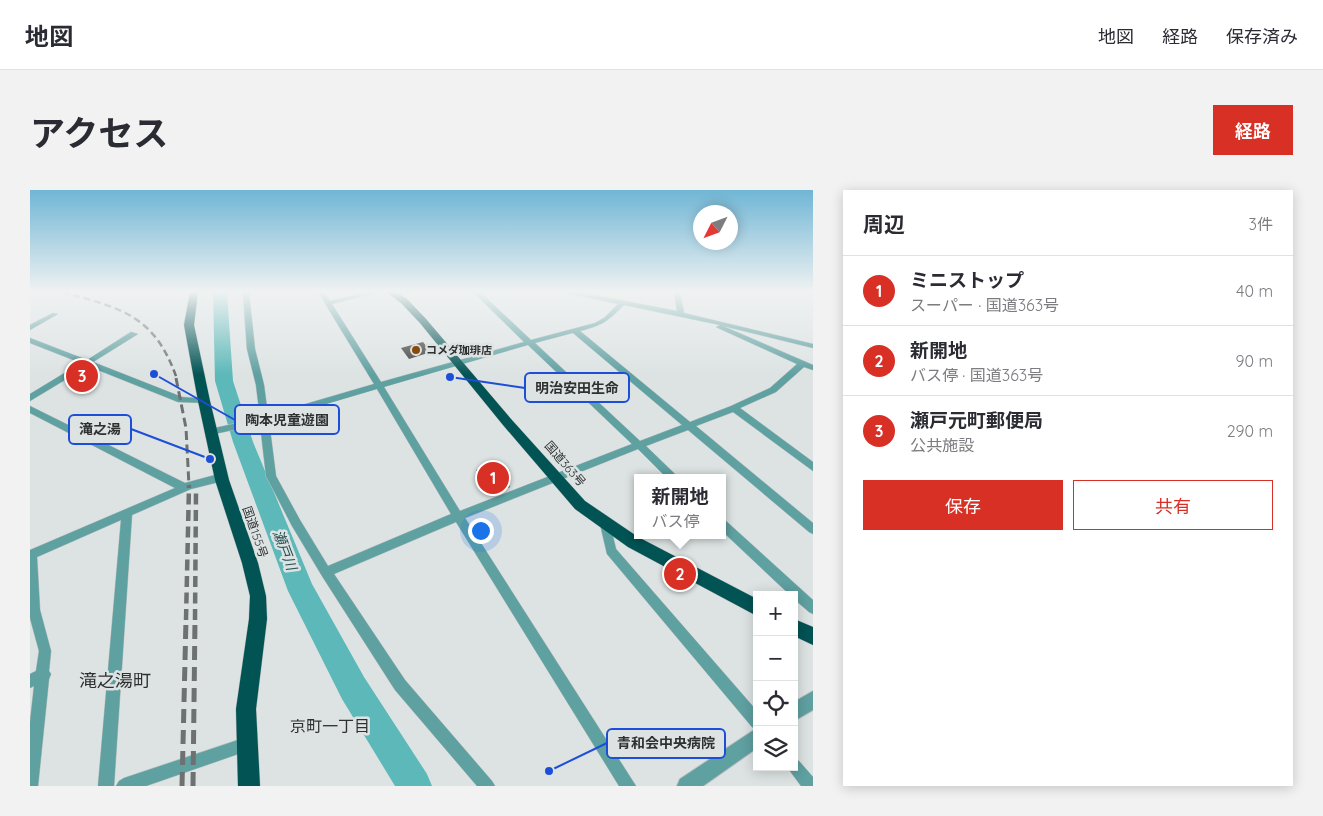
<!DOCTYPE html>
<html lang="ja">
<head>
<meta charset="utf-8">
<style>
	body { margin:0; font-family:Quicksand,"Noto Sans JP",sans-serif; background:#f2f2f3; color:#2b2b33 }
	.controls { position:absolute; right:15px; bottom:15px; display:grid; overflow:hidden; border-radius:0px; box-shadow:0 2px 12px #0003 }
	.controls button { width:45px; height:45px; display:grid; place-items:center; padding:0; border:0; border-bottom:1px solid #e1e1e2; background:#fff; color:#2b2b33; font:25px sans-serif }
	.compass { position:absolute; left:663px; top:15px; width:45px; height:45px; border-radius:50%; background:#fff; box-shadow:0 2px 12px #0003; rotate:228deg }
	.you { position:absolute; left:450px; top:340px; width:18px; height:18px; margin:-12px; border:4px solid #fff; border-radius:50%; background:#1a73e8; box-shadow:0 0 0 8px #1a73e833 }
	.badge { display:grid; place-items:center; width:32px; height:32px; border-radius:50%; background:#d93025; color:#fff; font-size:16px; font-weight:700 }
	.pin { position:absolute; translate:-50% -50%; border:2px solid #fff; box-shadow:0 1px 5px #0006 }
	.popup { position:absolute; left:604px; top:284px; width:92px; height:65px; box-sizing:border-box; display:grid; place-content:center; border-radius:0px; background:#fff; filter:drop-shadow(0 1px 4px #0005); font-size:16px; white-space:nowrap; color:#7c7c81 }
	.popup b { font-size:19px; color:#2b2b33 }
	.popup::after { content:''; position:absolute; left:50%; top:100%; margin-left:-10px; border:10px solid transparent; border-top-color:#fff }
	.list { margin:0; padding:0; list-style:none }
	h2 { display:flex; justify-content:space-between; align-items:center; height:65px; margin:0; padding:0 20px; font-size:21px }
	h2 small { font-size:16px; font-weight:400; color:#7c7c81 }
	.list li { display:grid; grid-template-columns:32px 1fr auto; gap:15px; align-items:center; box-sizing:border-box; height:70px; padding:0 20px; border-top:1px solid #e1e1e2 }
	.list b { display:block; font-size:19px; white-space:nowrap }
	.list p { margin:0; font-size:16px; white-space:nowrap; color:#7c7c81 }
	.list em { font-size:16px; font-style:normal; color:#7c7c81 }
	.actions { display:flex; gap:10px; padding:15px 20px }
	.actions a { flex:1; padding:11px 0; border:1px solid #d93025; border-radius:0px; text-align:center; font-size:18px; color:#d93025 }
	.actions .main { background:#d93025; color:#fff }
	.icon { flex:none; width:28px; height:28px; fill:none; stroke:currentColor; stroke-width:2; stroke-linecap:round; stroke-linejoin:round }
	.map { position:relative; flex:none; width:783px; height:596px; overflow:hidden; border-radius:0px }
	header { display:flex; align-items:center; gap:30px; box-sizing:border-box; height:70px; padding:0 25px; background:#fff; border-bottom:1px solid #e1e1e2 }
	header strong { font-size:24px }
	nav { display:flex; gap:28px; margin-inline-start:auto; font-size:18px }
	.intro { display:flex; align-items:center; justify-content:space-between; box-sizing:border-box; height:120px; padding:0 30px }
	h1 { margin:0; font-size:35px }
	.button { padding:12px 22px; border-radius:0px; background:#d93025; color:#fff; font-size:18px; font-weight:700 }
	main { display:flex; gap:30px; padding:0 30px }
	aside { flex:1; background:#fff; border-radius:0px; box-shadow:0 2px 12px #0003 }
	.map>svg:first-child { display:block }
	.lines { fill:none; stroke-linecap:round; stroke-linejoin:round }
	.river { fill:#5cb8b9; fill-rule:evenodd }
	.building { fill:#3e3b38 }
	.minor-casing { stroke:#babfbf; stroke-width:1 }
	.tertiary-casing { stroke:#babfbf; stroke-width:2 }
	.trunk-casing { stroke:#babfbf; stroke-width:1 }
	.minor { fill:#5fa0a1; fill-rule:evenodd }
	.tertiary { fill:#5fa0a1; fill-rule:evenodd }
	.trunk { fill:#025354; fill-rule:evenodd }
	.rail-far3 { stroke:#6e7171; stroke-width:2.5; stroke-dasharray:7 4; stroke-linecap:butt }
	.rail-far2 { stroke:#6e7171; stroke-width:3; stroke-dasharray:9 4.5; stroke-linecap:butt }
	.rail-far1 { stroke:#6e7171; stroke-width:4.5; stroke-dasharray:11 5.5; stroke-linecap:butt }
	.rail { stroke:#6e7171; stroke-width:5; stroke-dasharray:14 7; stroke-linecap:butt }
	.poi-dot { fill:#884a0b; stroke:#dde3e3; stroke-width:2 }
	.labels { text-anchor:middle; stroke-width:5; stroke-linejoin:round; paint-order:stroke }
	.far-poi-label { font-size:11px; font-weight:bold; fill:#2f3131; stroke:#dde3e3; text-anchor:start }
	.street-label { font-size:12px; fill:#2f3131; stroke:#dde3e3 }
	.water-label { font-size:14px; font-style:italic; fill:#254f50; stroke:#dde3e3 }
	.near-neighbourhood-label { font-size:16px; fill:#2f3131; stroke:#dde3e3 }
	.near-quarter-label { font-size:18px; fill:#2f3131; stroke:#dde3e3 }
	.leader { fill:none; stroke:#1d4ed8; stroke-width:2 }
	.callout-dot { fill:#1d4ed8; stroke:#dde3e3; stroke-width:2 }
	.callout { fill:#dde3e3; stroke:#1d4ed8; stroke-width:2 }
	.callout-label { font-size:14px; text-anchor:middle; font-weight:bold; fill:#2f3131 }
</style>
</head>
<body>
<header>
<strong>地図</strong>
<nav><a>地図</a><a>経路</a><a>保存済み</a></nav>
</header>
<div class="intro"><h1>アクセス</h1><a class="button">経路</a></div>
<main>
<div class="map">
<svg width="783" height="596" viewBox="0 0 783 596">
	<rect width="100%" height="100%" fill="#dde3e3"/>
	<g class="lines">
		<path class="river" d="M 183,102 L 197,102 L 203,191 L 223,252 L 282,394 L 334,487 L 397,584 L 402,596 L 365,596 L 312,509 L 258,401 L 203,252 L 185,191 Z"/>
	</g>
	<g class="building">
		<path d="M 393,152 L 401,162 L 379,169 L 371,158 Z"/>
		<path d="M 464,274 L 480,297 L 463,303 L 446,280 Z"/>
	</g>
	<g class="lines">
		<g class="minor-casing">
			<g id="minor">
				<path d="M 213,102 L 219,102 L 225,159 L 234,195 L 238,225 L 344,194 L 288,102 L 294,102 L 300,111 L 338,102 L 349,102 L 302,114 L 351,192 L 494,152 L 443,102 L 450,102 L 501,150 L 565,133 L 574,128 L 588,114 L 540,104 L 537,102 L 549,102 L 647,121 L 644,102 L 650,102 L 654,123 L 783,154 L 783,158 L 693,136 L 783,175 L 783,180 L 774,177 L 746,202 L 710,218 L 783,272 L 783,281 L 703,222 L 666,236 L 783,333 L 783,344 L 779,342 L 658,240 L 616,256 L 649,288 L 637,288 L 608,259 L 435,328 L 606,596 L 589,596 L 426,332 L 304,384 L 375,490 L 462,591 L 465,596 L 447,596 L 365,500 L 292,386 L 262,336 L 236,286 L 230,234 L 180,245 L 176,242 L 180,239 L 230,228 L 226,195 L 217,159 ZM 594,115 L 690,135 L 686,137 L 688,138 L 767,174 L 740,198 L 701,216 L 660,232 L 550,141 C 573,135 577,132 594,115 ZM 543,143 L 652,235 L 610,251 L 505,153 ZM 498,155 L 602,254 L 430,321 L 354,197 ZM 347,199 L 421,324 L 298,376 L 270,330 L 246,286 L 239,231 Z"/>
				<path d="M 23,123 L 28,124 L 0,140 L 0,135 Z"/>
				<path d="M 101,142 L 108,144 L 63,172 L 152,207 L 177,209 L 177,213 L 148,212 L 58,176 L 0,211 L 0,204 L 51,173 L 0,153 L 0,148 L 57,170 Z"/>
				<path d="M 0,216 L 155,293 L 185,285 L 195,287 L 197,290 L 195,293 L 185,293 L 161,299 L 102,325 L 84,596 L 68,596 L 91,330 L 7,367 L 10,420 L 21,461 L 19,481 L 21,484 L 19,489 L 8,596 L 0,596 L 0,532 L 4,496 L 0,498 L 0,484 L 6,481 L 9,461 L 0,428 L 0,360 L 145,298 L 0,223 Z"/>
				<path d="M 575,330 L 579,331 L 580,334 L 586,359 L 727,521 L 727,539 L 722,537 L 577,364 L 570,334 L 571,331 Z"/>
				<path d="M 692,330 L 696,331 L 783,410 L 783,424 L 779,422 L 764,409 L 764,405 L 760,405 L 692,341 Z"/>
				<path d="M 217,547 L 222,549 L 224,554 L 222,559 L 217,561 L 116,596 L 86,596 L 89,591 L 94,588 Z"/>
				<path d="M 764,569 L 769,571 L 783,587 L 783,596 L 771,596 L 757,577 L 764,577 Z"/>
			</g>
		</g>
		<g class="tertiary-casing">
			<g id="tertiary">
				<path d="M 783,501 L 783,520 L 764,531 L 764,512 Z"/>
				<path d="M 727,538 L 727,558 L 673,596 L 647,596 L 650,589 Z"/>
			</g>
		</g>
		<g class="trunk-casing">
			<g id="trunk">
				<path d="M 160,102 L 168,102 L 164,135 L 180,211 L 199,290 L 228,373 L 236,406 L 237,429 L 226,519 L 230,596 L 208,596 L 206,519 L 219,429 L 220,406 L 212,373 L 185,290 L 168,211 L 154,135 Z"/>
				<path d="M 356,102 L 366,102 L 377,109 L 396,129 L 481,229 L 555,311 L 608,347 L 727,409 L 727,426 L 598,357 L 545,319 L 473,235 L 390,133 L 371,113 Z"/>
				<path d="M 764,429 L 783,437 L 783,455 L 764,446 Z"/>
			</g>
		</g>
		<use href="#minor" class="minor"/>
		<use href="#tertiary" class="tertiary"/>
		<use href="#trunk" class="trunk"/>
		<path class="rail-far3" d="M 32,102 C 91,118 125,125 147,189"/>
		<path class="rail-far2" d="M 146,188 L 156,238 L 159,296"/>
		<g class="rail-far1">
			<path d="M 156,430 L 159,295"/>
			<path d="M 165,430 L 166,302"/>
		</g>
		<g class="rail">
			<path d="M 152,596 L 156,429"/>
			<path d="M 163,596 L 165,429"/>
		</g>
	</g>
	<linearGradient id="sky" x2="0" y2="1"><stop stop-color="#70b6d5"/><stop offset="0.55" stop-color="#f0f2f2"/><stop offset="1" stop-color="#f0f2f2" stop-opacity="0"/></linearGradient>
	<rect width="783" height="185" fill="url(#sky)"/>
	<circle class="poi-dot" cx="386" cy="160" r="5"/>
	<g class="labels">
		<g class="far-poi-label">
			<text x="396" y="164">コメダ珈琲店</text>
		</g>
		<g class="street-label">
			<text transform="translate(535 274) rotate(49)" y="4">国道363号</text>
			<text transform="translate(225 342) rotate(71)" y="4">国道155号</text>
		</g>
		<g class="water-label">
			<text transform="translate(255 360) rotate(69)" y="5">瀬戸川</text>
		</g>
		<g class="near-neighbourhood-label">
			<text x="300" y="542">京町一丁目</text>
		</g>
		<g class="near-quarter-label">
			<text x="85" y="497">滝之湯町</text>
		</g>
	</g>
	<path class="leader" d="M420 187L495 198M124 184L205 230M180 269L101 239M519 581L577 553"/>
	<g class="callout-dot">
		<circle cx="420" cy="187" r="5"/>
		<circle cx="124" cy="184" r="5"/>
		<circle cx="180" cy="269" r="5"/>
		<circle cx="519" cy="581" r="5"/>
	</g>
	<g class="callout">
		<rect x="495" y="183" width="104" height="29" rx="5"/>
		<rect x="205" y="215" width="104" height="29" rx="5"/>
		<rect x="39" y="225" width="62" height="29" rx="5"/>
		<rect x="577" y="539" width="118" height="29" rx="5"/>
	</g>
	<g class="callout-label">
		<text x="547" y="203">明治安田生命</text>
		<text x="257" y="235">陶本児童遊園</text>
		<text x="70" y="244">滝之湯</text>
		<text x="636" y="558">青和会中央病院</text>
	</g>
</svg>
<div class="controls">
<button>+</button>
<button>−</button>
<button><svg class="icon" aria-label="locate" viewBox="0 0 24 24"><circle cx="12" cy="12" r="6"/><path d="M12 2v4M12 18v4M2 12h4M18 12h4"/></svg></button>
<button><svg class="icon" aria-label="layers" viewBox="0 0 24 24"><path d="M12 4l9 5-9 5-9-5zM3 14l9 5 9-5"/></svg></button>
</div>
<svg class="compass" viewBox="-18 -18 36 36"><path d="M0-13l5 13h-10z" fill="#e53935"/><path d="M0 13l5-13h-10z" fill="#7c7c81"/></svg>
<div class="you"></div>
<div class="pin badge" style="left:463px;top:288px">1</div>
<div class="pin badge" style="left:650px;top:384px">2</div>
<div class="popup"><b>新開地</b>バス停</div>
<div class="pin badge" style="left:52px;top:186px">3</div>
</div>
<aside>
<h2>周辺<small>3件</small></h2>
<ul class="list">
<li><span class="badge">1</span><div><b>ミニストップ</b><p>スーパー · 国道363号</p></div><em>40 m</em></li>
<li><span class="badge">2</span><div><b>新開地</b><p>バス停 · 国道363号</p></div><em>90 m</em></li>
<li><span class="badge">3</span><div><b>瀬戸元町郵便局</b><p>公共施設</p></div><em>290 m</em></li>
</ul>
<div class="actions"><a class="main">保存</a><a>共有</a></div>
</aside>
</main>
</body>
</html>
